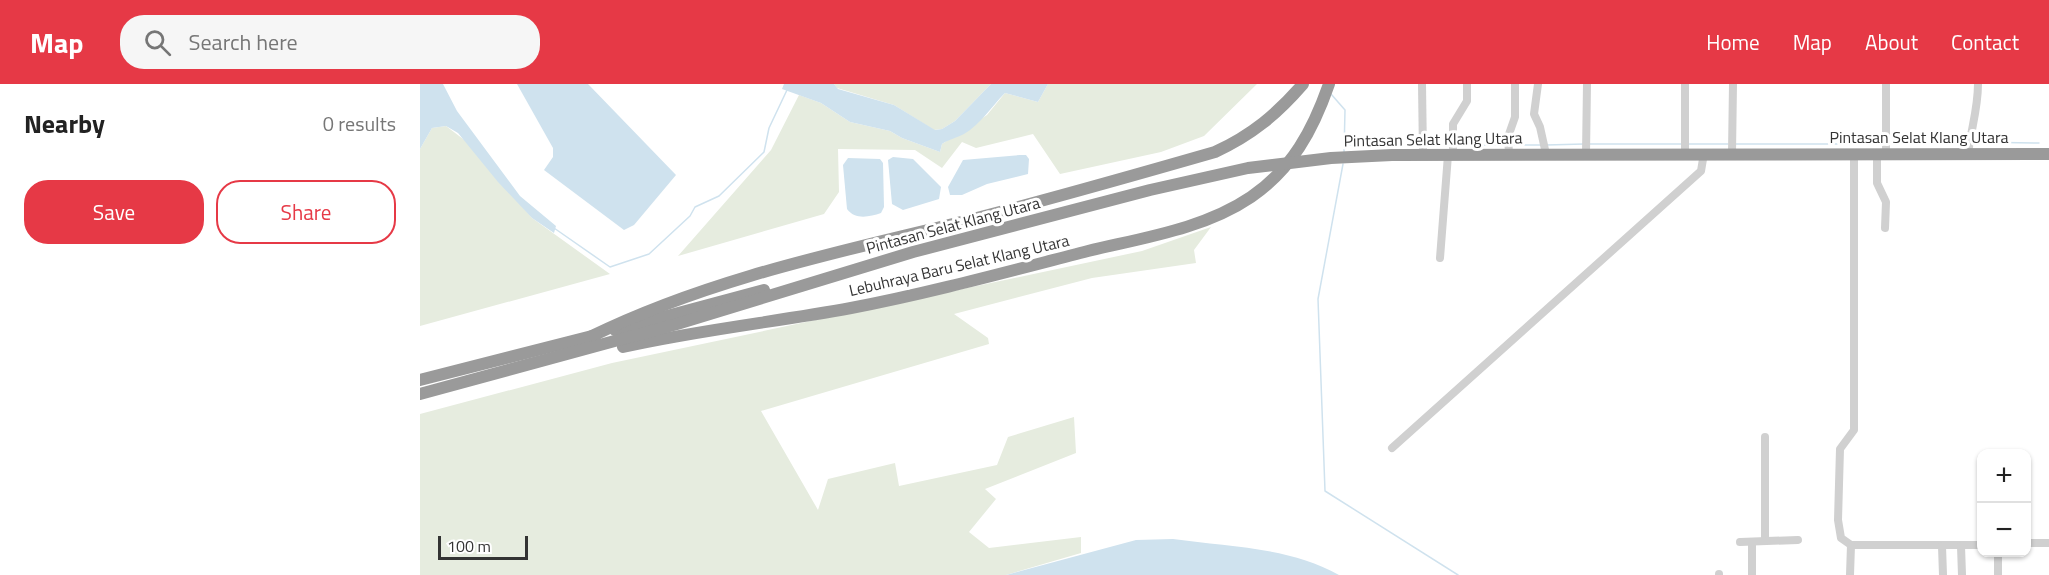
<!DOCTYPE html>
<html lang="en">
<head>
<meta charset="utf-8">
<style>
	body { margin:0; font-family:"Titillium Web",sans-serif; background:#f6f6f6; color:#222 }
	.controls { position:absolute; right:18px; bottom:18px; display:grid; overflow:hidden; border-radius:12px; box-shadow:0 2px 4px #0004 }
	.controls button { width:54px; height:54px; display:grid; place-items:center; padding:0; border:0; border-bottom:2px solid #e0e0e0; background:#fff; color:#222; font:30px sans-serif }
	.scale { position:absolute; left:18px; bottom:15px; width:90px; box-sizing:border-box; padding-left:6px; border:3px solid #333; border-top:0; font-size:16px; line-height:21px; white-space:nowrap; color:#333; -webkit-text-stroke:4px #fff; paint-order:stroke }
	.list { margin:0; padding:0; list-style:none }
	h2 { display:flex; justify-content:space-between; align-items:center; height:78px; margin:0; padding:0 24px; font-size:26px }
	h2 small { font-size:20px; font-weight:400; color:#767676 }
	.actions { display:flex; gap:12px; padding:18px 24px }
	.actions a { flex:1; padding:14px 0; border:2px solid #e63946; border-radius:24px; text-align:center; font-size:21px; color:#e63946 }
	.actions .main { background:#e63946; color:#fff }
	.icon { flex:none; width:33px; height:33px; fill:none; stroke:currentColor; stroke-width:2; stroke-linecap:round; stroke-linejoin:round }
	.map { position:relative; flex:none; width:1629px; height:491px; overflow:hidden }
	header { display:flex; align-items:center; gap:36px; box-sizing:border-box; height:84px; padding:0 30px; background:#e63946; color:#fff }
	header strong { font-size:28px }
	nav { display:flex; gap:33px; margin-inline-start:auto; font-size:21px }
	.search { width:420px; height:54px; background:#f6f6f6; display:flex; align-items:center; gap:15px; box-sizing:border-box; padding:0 21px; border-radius:24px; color:#767676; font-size:22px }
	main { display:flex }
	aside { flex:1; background:#fff }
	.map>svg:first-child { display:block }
	.green { fill:#e6ecdf }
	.water { fill:#cfe2ee }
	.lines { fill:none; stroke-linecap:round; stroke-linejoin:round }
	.stream { stroke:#cfe2ee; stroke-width:1.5 }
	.minor { stroke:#d0d0d0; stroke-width:8 }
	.highway { stroke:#9a9a9a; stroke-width:12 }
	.labels { text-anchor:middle; stroke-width:6; stroke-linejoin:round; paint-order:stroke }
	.street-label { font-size:16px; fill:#333; stroke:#fff }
</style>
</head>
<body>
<header>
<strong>Map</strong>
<div class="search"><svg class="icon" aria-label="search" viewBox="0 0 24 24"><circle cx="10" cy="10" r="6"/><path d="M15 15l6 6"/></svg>Search here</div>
<nav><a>Home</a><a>Map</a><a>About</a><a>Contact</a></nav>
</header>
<main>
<aside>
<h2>Nearby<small>0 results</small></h2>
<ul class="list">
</ul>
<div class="actions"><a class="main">Save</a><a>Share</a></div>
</aside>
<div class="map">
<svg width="1629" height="491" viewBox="0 0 1629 491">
	<rect width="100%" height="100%" fill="#fff"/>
	<g class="green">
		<path d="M 414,0 L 571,0 L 535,37 L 522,45 L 514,46 L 474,21 L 417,4 Z"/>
		<path d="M 628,0 L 837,0 L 784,52 L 741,68 L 640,90 L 613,50 L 556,64 L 542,58 L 522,84 L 495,66 L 418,65 L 419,108 L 404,130 L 258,172 L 351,66 L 379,11 L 401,19 L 430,38 L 470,47 L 482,54 L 520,68 L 522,60 L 567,31 L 585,9 L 618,18 Z"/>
		<path d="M 26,42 L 47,58 L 112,134 L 190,190 L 0,242 L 0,65 L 12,44 Z"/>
		<path d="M 791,143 L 774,166 L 776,179 L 672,194 L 534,230 L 568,254 L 569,260 L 341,327 L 398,426 L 408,395 L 475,379 L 479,402 L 577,381 L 588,353 L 654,333 L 656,369 L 565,405 L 576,415 L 549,448 L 569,464 L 661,453 L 661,469 L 586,491 L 0,491 L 0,330 L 192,279 L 722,167 Z"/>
	</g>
	<g class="water">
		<path d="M 0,0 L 23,0 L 37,27 L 100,112 L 136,142 L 134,149 L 112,134 L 78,98 L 38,49 L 26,42 L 12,44 L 0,65 Z"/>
		<path d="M 97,0 L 168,0 L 256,91 L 214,141 L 204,146 L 124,86 L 133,73 L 133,64 Z"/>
		<path d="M 364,0 L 414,0 L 418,5 L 474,21 L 515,46 L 522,45 L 535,37 L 571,0 L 628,0 L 618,18 L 585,9 C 571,23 561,40 544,50 C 537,54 529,55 522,60 L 520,68 L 482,54 L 470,47 L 430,38 L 401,19 L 362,5 Z"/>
		<path d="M 600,71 L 606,71 L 609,75 L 608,90 L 567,100 L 542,111 L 530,111 L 528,103 L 543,76 Z"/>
		<path d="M 473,73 L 493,75 L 521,103 L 519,115 L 483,126 L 472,120 L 468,76 Z"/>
		<path d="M 428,74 L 460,75 L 463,79 L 464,123 L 461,129 C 449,133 435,136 427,125 L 423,81 Z"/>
		<path d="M 753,455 C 809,463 870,463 919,491 L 586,491 L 716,456 Z"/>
	</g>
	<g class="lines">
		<g class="stream">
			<path d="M 911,10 L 925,26 L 924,69"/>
			<path d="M 1472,58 L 1544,58"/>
			<path d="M 1554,58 L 1619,59"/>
			<path d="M 1168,60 L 1263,60"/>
			<path d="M 1267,60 L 1308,60"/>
			<path d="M 1315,60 L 1459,60"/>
			<path d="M 925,61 L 999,61"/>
			<path d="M 1006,61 L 1029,61"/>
			<path d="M 1036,61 L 1086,61"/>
			<path d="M 1093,61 L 1122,61"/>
			<path d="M 1126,61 L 1164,60"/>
			<path d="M 923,80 L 898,215 L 905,407 L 1038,491"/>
			<path d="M 134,144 L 190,183 L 229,170 L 270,132 L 275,123 L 299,112 L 344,68 L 349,44 L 367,6"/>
		</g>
		<g class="minor">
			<path d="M 1002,0 L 1003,71"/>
			<path d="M 1118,0 L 1114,30 L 1120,43 L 1126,70"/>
			<path d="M 1265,0 L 1265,70"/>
			<path d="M 1466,0 L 1466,70"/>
			<path d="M 1089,69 L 1088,53 L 1095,33 L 1095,0"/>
			<path d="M 1312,69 L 1313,0"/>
			<path d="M 1166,70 L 1167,0"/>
			<path d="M 1434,70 L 1434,346 L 1420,365 L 1418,436 L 1421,454 L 1431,461 L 1562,461"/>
			<path d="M 1457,70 L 1457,99 L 1466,118 L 1465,144"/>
			<path d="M 1548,70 C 1551,45 1558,25 1558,0"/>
			<path d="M 1033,71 L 1033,40 L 1047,17 L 1047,0"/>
			<path d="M 1020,174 L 1028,71"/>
			<path d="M 972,364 L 1281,87 L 1284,69"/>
			<path d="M 1345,457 L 1345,353"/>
			<path d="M 1320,458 L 1378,456"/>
			<path d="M 1606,459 L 1629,459"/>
			<path d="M 1522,462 L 1523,491"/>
			<path d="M 1541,462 L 1542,491"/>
			<path d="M 1578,468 L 1578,491"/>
			<path d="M 1299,491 L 1299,490"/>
			<path d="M 1332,491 L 1332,459"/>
			<path d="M 1430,491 L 1431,461"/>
		</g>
		<g class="highway">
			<path d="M 195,246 L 344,206"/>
			<path d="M 170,253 C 284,197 409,170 533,140 C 621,118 708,93 795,68 C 832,51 857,30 883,0"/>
			<path d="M 203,263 C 278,246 355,238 431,224 C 510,209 590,187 668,167 C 722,154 784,145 831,113 C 872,85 893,46 909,0"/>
			<path d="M 0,296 L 176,251"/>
			<path d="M 0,310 L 257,240 L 493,168 L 730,106 L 828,84 L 911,74 L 972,71 L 1629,70"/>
		</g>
	</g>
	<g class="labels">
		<g class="street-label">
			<text x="1499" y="59">Pintasan Selat Klang Utara</text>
			<text transform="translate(1013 55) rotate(-1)" y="6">Pintasan Selat Klang Utara</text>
			<text transform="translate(533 141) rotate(-15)" y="6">Pintasan Selat Klang Utara</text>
			<text transform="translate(539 181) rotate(-13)" y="6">Lebuhraya Baru Selat Klang Utara</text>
		</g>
	</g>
</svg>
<div class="controls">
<button>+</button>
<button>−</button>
</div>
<div class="scale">100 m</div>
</div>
</main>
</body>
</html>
